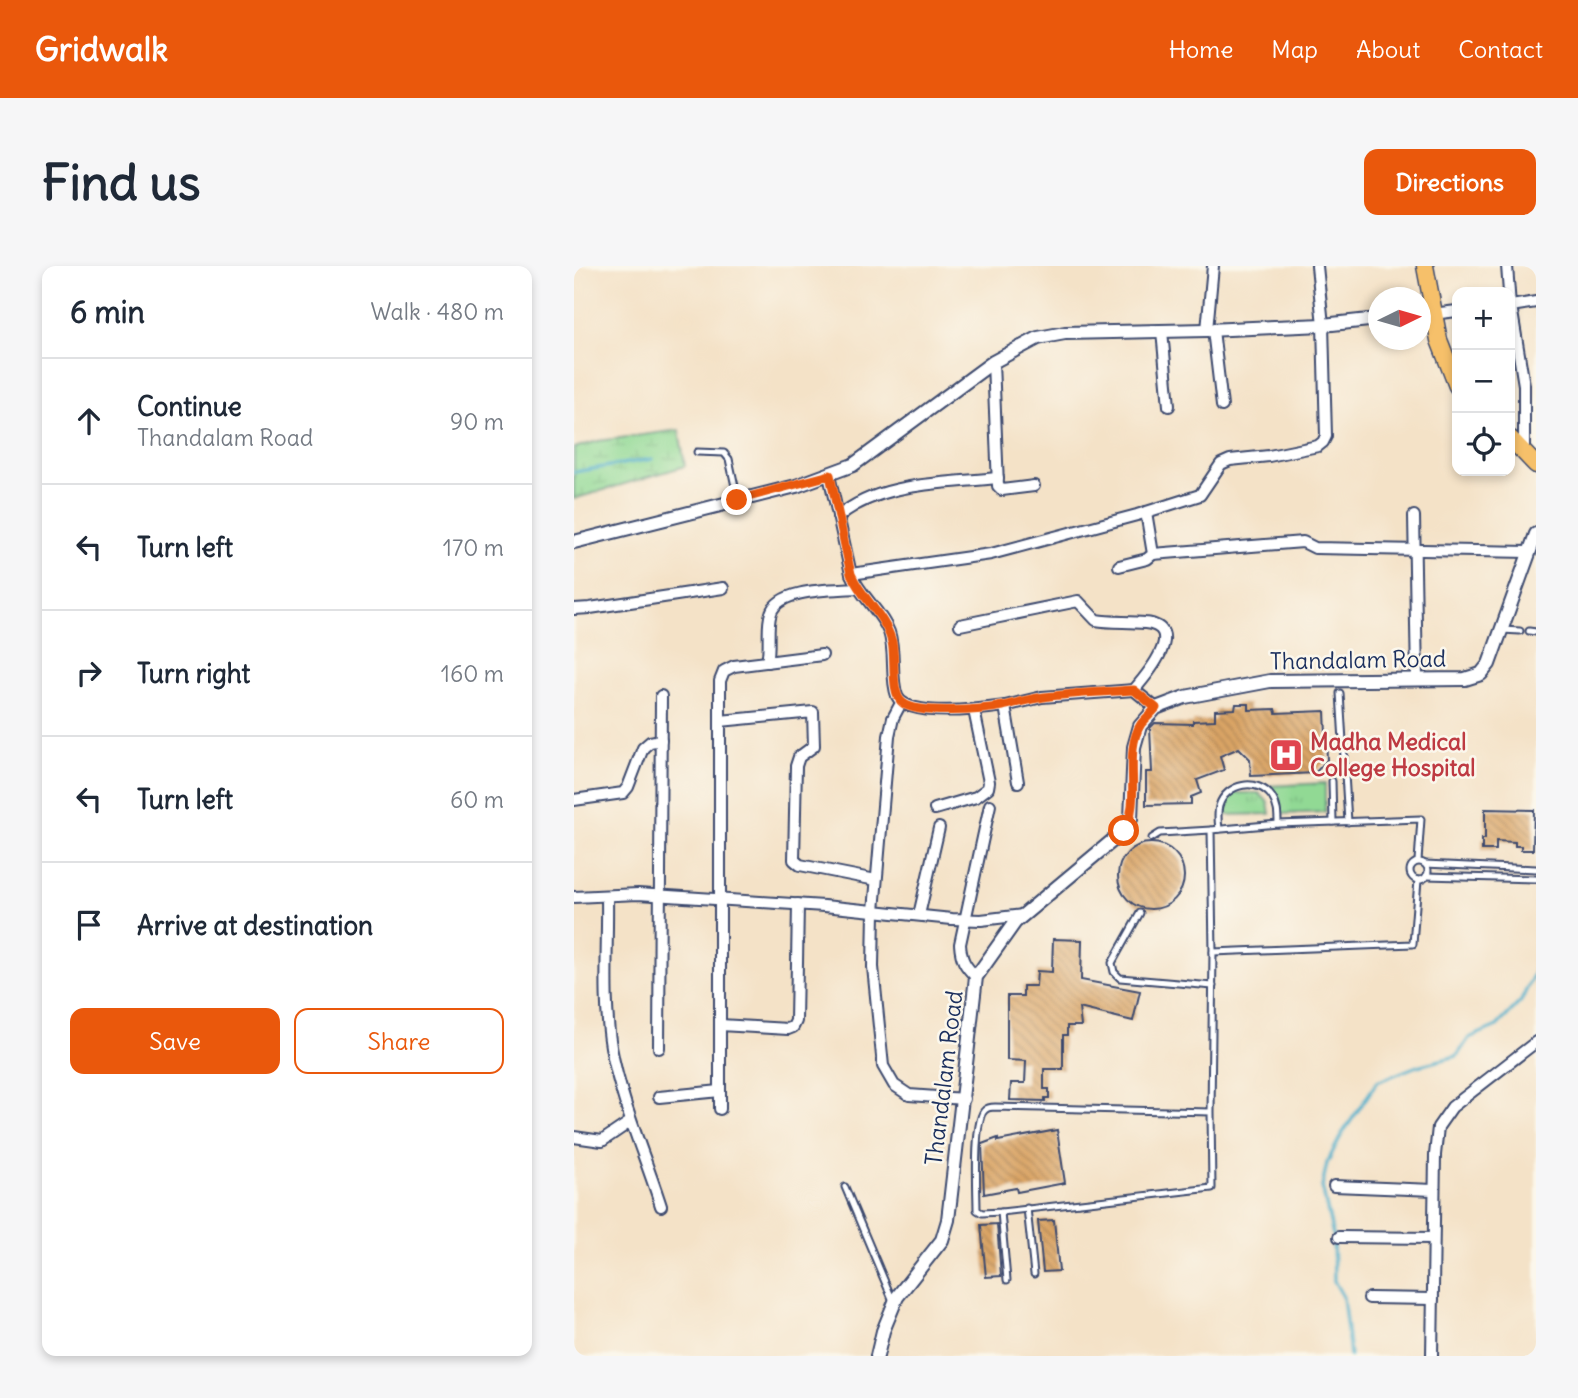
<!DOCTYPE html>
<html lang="en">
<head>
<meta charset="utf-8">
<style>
	body { margin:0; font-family:Delius,sans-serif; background:#f6f6f7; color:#1f2937 }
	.controls { position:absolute; right:21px; top:21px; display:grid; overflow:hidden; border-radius:14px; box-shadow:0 4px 10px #0003 }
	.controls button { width:63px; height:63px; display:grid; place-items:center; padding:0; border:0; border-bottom:2px solid #e0e1e3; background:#fff; color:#1f2937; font:35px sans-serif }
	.compass { position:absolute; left:794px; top:21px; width:63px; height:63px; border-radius:50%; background:#fff; box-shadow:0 4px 10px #0003; rotate:85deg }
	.stop { position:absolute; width:21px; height:21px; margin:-16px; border:5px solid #ea580c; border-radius:50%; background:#fff }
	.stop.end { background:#ea580c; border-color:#fff; box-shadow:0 2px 7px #0008 }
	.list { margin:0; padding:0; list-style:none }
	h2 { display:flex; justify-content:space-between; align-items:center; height:91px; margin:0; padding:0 28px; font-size:30px }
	h2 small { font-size:23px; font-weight:400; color:#747a83 }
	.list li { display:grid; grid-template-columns:46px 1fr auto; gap:21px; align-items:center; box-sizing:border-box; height:126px; padding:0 28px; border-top:2px solid #e0e1e3 }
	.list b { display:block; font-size:26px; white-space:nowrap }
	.list p { margin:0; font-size:23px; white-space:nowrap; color:#747a83 }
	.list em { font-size:23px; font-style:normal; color:#747a83 }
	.actions { display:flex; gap:14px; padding:21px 28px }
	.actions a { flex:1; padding:16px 0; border:2px solid #ea580c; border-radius:14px; text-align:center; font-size:24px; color:#ea580c }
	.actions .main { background:#ea580c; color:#fff }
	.icon { flex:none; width:38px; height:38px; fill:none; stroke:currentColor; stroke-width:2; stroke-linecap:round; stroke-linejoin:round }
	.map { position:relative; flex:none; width:962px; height:1090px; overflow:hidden; border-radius:14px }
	header { display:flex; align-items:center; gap:42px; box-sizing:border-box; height:98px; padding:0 35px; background:#ea580c; color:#fff }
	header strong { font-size:33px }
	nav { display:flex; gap:38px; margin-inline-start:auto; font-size:24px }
	.intro { display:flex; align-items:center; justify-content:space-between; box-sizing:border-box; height:168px; padding:0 42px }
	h1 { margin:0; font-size:49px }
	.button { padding:18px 32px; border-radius:14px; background:#ea580c; color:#fff; font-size:24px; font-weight:700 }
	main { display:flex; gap:42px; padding:0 42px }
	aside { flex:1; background:#fff; border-radius:14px; box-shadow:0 4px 10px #0003 }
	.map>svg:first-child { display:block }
	.grass { fill:url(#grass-tufts); stroke:#568479; stroke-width:2 }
	.wetland { fill:url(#wetland-marsh); stroke:#568479; stroke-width:2 }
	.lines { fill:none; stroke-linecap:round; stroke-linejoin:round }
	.stream { stroke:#49acc8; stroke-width:3.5 }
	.building { fill:url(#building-back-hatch) }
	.service-casing { stroke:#3c4a6e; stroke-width:9 }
	.minor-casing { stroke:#3c4a6e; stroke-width:14 }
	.tertiary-casing { stroke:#3c4a6e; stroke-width:16 }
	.primary-casing { stroke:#3c4a6e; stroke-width:19 }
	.service { stroke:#fff; stroke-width:5 }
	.minor { stroke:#fff; stroke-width:10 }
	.tertiary { stroke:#fff; stroke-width:12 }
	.primary { stroke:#f6c06b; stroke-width:16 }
	.route { stroke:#ea580c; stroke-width:9 }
	.labels { text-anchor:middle; stroke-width:5; stroke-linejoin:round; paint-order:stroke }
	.street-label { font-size:23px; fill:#1b2f5e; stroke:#fbf7ec }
	.health-label { font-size:23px; font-weight:bold; fill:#be3a42; stroke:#fbf7ec; text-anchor:start }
</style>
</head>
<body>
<header>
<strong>Gridwalk</strong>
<nav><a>Home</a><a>Map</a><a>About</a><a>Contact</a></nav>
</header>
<div class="intro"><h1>Find us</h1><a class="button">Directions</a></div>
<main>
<aside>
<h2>6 min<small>Walk · 480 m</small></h2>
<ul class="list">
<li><svg class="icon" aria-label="ahead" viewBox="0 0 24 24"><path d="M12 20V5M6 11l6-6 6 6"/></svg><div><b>Continue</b><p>Thandalam Road</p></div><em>90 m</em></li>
<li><svg class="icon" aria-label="left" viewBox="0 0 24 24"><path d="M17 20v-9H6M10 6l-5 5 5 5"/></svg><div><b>Turn left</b></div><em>170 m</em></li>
<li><svg class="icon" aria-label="right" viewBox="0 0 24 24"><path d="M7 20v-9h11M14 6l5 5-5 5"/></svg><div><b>Turn right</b></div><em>160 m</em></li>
<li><svg class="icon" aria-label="left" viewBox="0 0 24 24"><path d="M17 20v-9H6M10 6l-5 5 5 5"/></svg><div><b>Turn left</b></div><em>60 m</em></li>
<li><svg class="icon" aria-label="arrive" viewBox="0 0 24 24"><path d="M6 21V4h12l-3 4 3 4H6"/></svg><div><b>Arrive at destination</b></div></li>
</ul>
<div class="actions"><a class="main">Save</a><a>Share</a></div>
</aside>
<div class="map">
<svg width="962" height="1090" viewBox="0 0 962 1090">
	<defs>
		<pattern id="grass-tufts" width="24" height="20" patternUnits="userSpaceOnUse" patternTransform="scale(1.75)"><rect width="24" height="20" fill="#91d994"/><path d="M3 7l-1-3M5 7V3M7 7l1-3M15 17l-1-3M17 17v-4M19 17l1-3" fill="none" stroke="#7cbb82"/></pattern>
		<pattern id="wetland-marsh" width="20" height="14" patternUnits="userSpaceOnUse" patternTransform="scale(1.75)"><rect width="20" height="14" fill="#91d994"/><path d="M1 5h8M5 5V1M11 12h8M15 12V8" fill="none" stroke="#7cbb82"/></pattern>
		<pattern id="building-back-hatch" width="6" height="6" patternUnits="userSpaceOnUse" patternTransform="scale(1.75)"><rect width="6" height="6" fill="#daa465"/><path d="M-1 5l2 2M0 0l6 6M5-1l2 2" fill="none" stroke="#b08656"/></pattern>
	</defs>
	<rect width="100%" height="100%" fill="#fbf7ec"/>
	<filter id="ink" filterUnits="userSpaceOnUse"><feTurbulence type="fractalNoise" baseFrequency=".0143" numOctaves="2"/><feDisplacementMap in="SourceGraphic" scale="14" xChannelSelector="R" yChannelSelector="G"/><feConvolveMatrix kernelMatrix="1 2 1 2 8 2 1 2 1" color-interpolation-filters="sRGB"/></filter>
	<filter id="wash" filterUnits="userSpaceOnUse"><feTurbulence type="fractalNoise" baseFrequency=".00686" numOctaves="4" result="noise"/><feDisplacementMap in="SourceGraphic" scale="28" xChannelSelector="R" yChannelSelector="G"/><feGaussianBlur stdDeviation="1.57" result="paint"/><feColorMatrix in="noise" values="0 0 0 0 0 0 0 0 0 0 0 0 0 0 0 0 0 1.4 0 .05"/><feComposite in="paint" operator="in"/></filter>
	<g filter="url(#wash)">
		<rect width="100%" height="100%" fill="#f4e2c7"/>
		<g class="grass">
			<path d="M 751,517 L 751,546 L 708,548 L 705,533 L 695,520 Z"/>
			<path d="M 658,527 L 685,527 L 694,536 L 696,548 L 652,549 L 653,535 Z"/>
		</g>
		<path class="wetland" d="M 105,164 L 111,200 L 0,233 L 0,182 L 24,175 Z"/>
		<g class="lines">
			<g class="stream">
				<path d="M 0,206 L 78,193"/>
				<path d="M 776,1090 L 769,1031 L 760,1015 L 759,969 L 748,921 L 753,897 L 768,868 L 803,816 L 843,800 L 883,790 L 895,772 L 923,760 L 947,735 L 962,703"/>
			</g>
		</g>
		<g id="blocks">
			<g class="building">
				<path d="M 662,438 L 675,438 L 675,444 L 701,443 L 702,447 L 751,445 L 753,494 L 741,507 L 677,510 L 676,493 L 665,482 L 646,490 L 650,504 L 623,514 L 627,527 L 617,531 L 617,538 L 572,539 L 572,506 L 578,506 L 576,462 L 581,457 L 619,458 L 619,455 L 641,454 L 641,444 L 661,443 Z"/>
				<path d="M 911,543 L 960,544 L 959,584 L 947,584 L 947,580 L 941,580 L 941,576 L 922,575 L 922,584 L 908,584 L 908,573 L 911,573 Z"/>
				<circle cx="577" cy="610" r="33"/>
				<path d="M 479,673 L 508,674 L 507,714 L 566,725 L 559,755 L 505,742 L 507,760 L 493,760 L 493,769 L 489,769 L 489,803 L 470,803 L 470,823 L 475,823 L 475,832 L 471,832 L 471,835 L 436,834 L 437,817 L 451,817 L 452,795 L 433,794 L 433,730 L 449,730 L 449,720 L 462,720 L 463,705 L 478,706 Z"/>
				<path d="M 483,864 L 491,917 L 443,926 L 442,922 L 410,928 L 408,878 L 424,872 L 424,875 Z"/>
				<path d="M 480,954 L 485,1005 L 469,1006 L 464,955 Z"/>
				<path d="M 423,958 L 427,1010 L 412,1011 L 407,959 Z"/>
			</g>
		</g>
	</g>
	<g filter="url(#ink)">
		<use href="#blocks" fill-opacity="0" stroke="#3c4a6e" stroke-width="2"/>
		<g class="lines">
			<g class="service-casing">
				<g id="service">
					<path d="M 123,186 L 150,187 L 155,193 L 164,234"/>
					<path d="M 928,364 L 946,365"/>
					<path d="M 955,365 L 962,366"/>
					<path d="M 766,427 L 774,556"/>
					<path d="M 758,515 L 759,556"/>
					<path d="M 645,563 C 644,555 643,548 645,540 C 652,517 684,511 698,531 C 704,540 704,549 704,558"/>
					<path d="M 578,572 L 586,567 L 637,564"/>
					<circle cx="845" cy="605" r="9"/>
					<path d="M 851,598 L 962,603"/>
					<path d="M 852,610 L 962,613"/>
					<path d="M 844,614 L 839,678 L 639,686 L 637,564 L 704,558 L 847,553 L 844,595"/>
					<path d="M 566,647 L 538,697 L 540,706 L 546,712 L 639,720"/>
					<path d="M 637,846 L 638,922 L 427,946 L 408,947 L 403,944 C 403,926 399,853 411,844 C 413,842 418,841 421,841 L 637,846 L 639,686"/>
					<path d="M 271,921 L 319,1035"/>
					<path d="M 453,942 L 460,1008"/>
					<path d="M 427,946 L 433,1014"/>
				</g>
			</g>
			<g class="minor-casing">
				<g id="minor">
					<path d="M 933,0 L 936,40"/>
					<path d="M 858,48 L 883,45"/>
					<path d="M 633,64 L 639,0"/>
					<path d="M 639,64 L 648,140"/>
					<path d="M 588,65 L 595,140"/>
					<path d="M 419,96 L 424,220 L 428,224 L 460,220"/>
					<path d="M 950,187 L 950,119 L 937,40 L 962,36"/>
					<path d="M 255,209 L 277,308 C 286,330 307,345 315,366 C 322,386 316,411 323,430 C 333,453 409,443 431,440"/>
					<path d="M 840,250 L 843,413"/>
					<path d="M 264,251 C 306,215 371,218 424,212"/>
					<path d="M 579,288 L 729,276 L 741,282 L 955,286"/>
					<path d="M 545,300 L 573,293 L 579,288 L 572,246"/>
					<path d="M 277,308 L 417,288 L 563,249 L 626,229 L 647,198 L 656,194 L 695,190 L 744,180 L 749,176 L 752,170 L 749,59 L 743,0"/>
					<path d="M 0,343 L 16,342 L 149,322"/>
					<path d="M 386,359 L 504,335 L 522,354 C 538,357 554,355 571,357 C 614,361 573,409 560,424 L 468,431 L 431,440 L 444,516"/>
					<path d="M 193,396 C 197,379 192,361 197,347 C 205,322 260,324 283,322"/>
					<path d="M 560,424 L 582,442"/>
					<path d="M 327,437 L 319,452 L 315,470 L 300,645 L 299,701 L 309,800 L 320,819 L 335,829 L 390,833"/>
					<path d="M 146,455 L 239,446 L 240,480 L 225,491 L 222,500 L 220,594 L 226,599 L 302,614"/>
					<path d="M 0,534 L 49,527 L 54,521 L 69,482 L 76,476 L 87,474"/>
					<path d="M 361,543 L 402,531 L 414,522 L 415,516 L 400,444"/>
					<path d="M 33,630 C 34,679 29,732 37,781 C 47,836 70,887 87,940"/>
					<path d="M 0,631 L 64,628 L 250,640 L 378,653 L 407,654 L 449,649"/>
					<path d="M 345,649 L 365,562"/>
					<path d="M 402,711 C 391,700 387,694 386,678 L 416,539"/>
					<path d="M 146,759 L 214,763 L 219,761 L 222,755 L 224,638"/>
					<path d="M 85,782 L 87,430"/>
					<path d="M 85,831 L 146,825"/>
					<path d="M 146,843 L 146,415 L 150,405 L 160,400 L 248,389"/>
					<path d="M 0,871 L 28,875 L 56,856"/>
					<path d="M 760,920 L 860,924"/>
					<path d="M 765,971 L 859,972"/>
					<path d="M 795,1032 L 859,1033"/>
					<path d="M 858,1090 L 861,889 L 864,861 L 878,841 L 962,776"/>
				</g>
			</g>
			<g class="tertiary-casing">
				<g id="tertiary">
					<path d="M 846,49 L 858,48"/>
					<path d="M 0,276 L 222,220 L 279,199 L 419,96 L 464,72 L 491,67 L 633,64 L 749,59 L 804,53"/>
					<path d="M 303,1090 L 309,1065 L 323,1031 L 368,974 L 374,954 L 402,711 L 441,656 L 550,565 L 557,553 L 560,481 L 566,460 L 582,442 L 611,431 L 696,415 L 891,413 L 907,408 L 915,398 L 962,268"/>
				</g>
			</g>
			<g class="primary-casing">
				<g id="primary">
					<path d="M 851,0 L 865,74 L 883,120"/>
					<path d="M 936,172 L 962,199"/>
				</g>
			</g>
			<use href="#service" class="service"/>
			<use href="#minor" class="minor"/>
			<use href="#tertiary" class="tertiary"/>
			<use href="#primary" class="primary"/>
		</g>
	</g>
	<g class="lines" filter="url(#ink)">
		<path class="route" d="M 163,234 L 256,209 L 277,308 C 288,333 311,349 318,376 C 322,391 316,428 329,437 C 343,449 410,444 429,440 C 442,437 455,433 470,431 C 500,427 530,426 560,424 L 582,442 C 578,447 571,453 567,458 C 548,487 569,534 550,565"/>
	</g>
	<defs>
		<g id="hospital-square" transform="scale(1.75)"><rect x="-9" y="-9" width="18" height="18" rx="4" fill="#e0444e" stroke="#fbf7ec"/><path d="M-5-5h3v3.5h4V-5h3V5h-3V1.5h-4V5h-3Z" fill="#fff"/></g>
	</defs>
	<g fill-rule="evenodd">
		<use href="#hospital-square" x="712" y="489"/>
	</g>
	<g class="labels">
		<g class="street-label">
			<text transform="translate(784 394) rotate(-1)" y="8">Thandalam Road</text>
			<text transform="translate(370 812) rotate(-83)" y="8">Thandalam Road</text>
		</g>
		<g class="health-label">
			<text x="736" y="484">Madha Medical<tspan x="736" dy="26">College Hospital</tspan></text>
		</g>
	</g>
</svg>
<div class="controls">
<button>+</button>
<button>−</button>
<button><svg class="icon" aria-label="locate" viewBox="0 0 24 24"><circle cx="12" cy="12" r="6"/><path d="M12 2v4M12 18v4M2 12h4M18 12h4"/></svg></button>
</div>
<svg class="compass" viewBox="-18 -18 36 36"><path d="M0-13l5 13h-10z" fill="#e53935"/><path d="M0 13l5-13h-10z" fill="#747a83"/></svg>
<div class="stop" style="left:550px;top:565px"></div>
<div class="stop end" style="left:163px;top:234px"></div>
</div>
</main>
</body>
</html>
